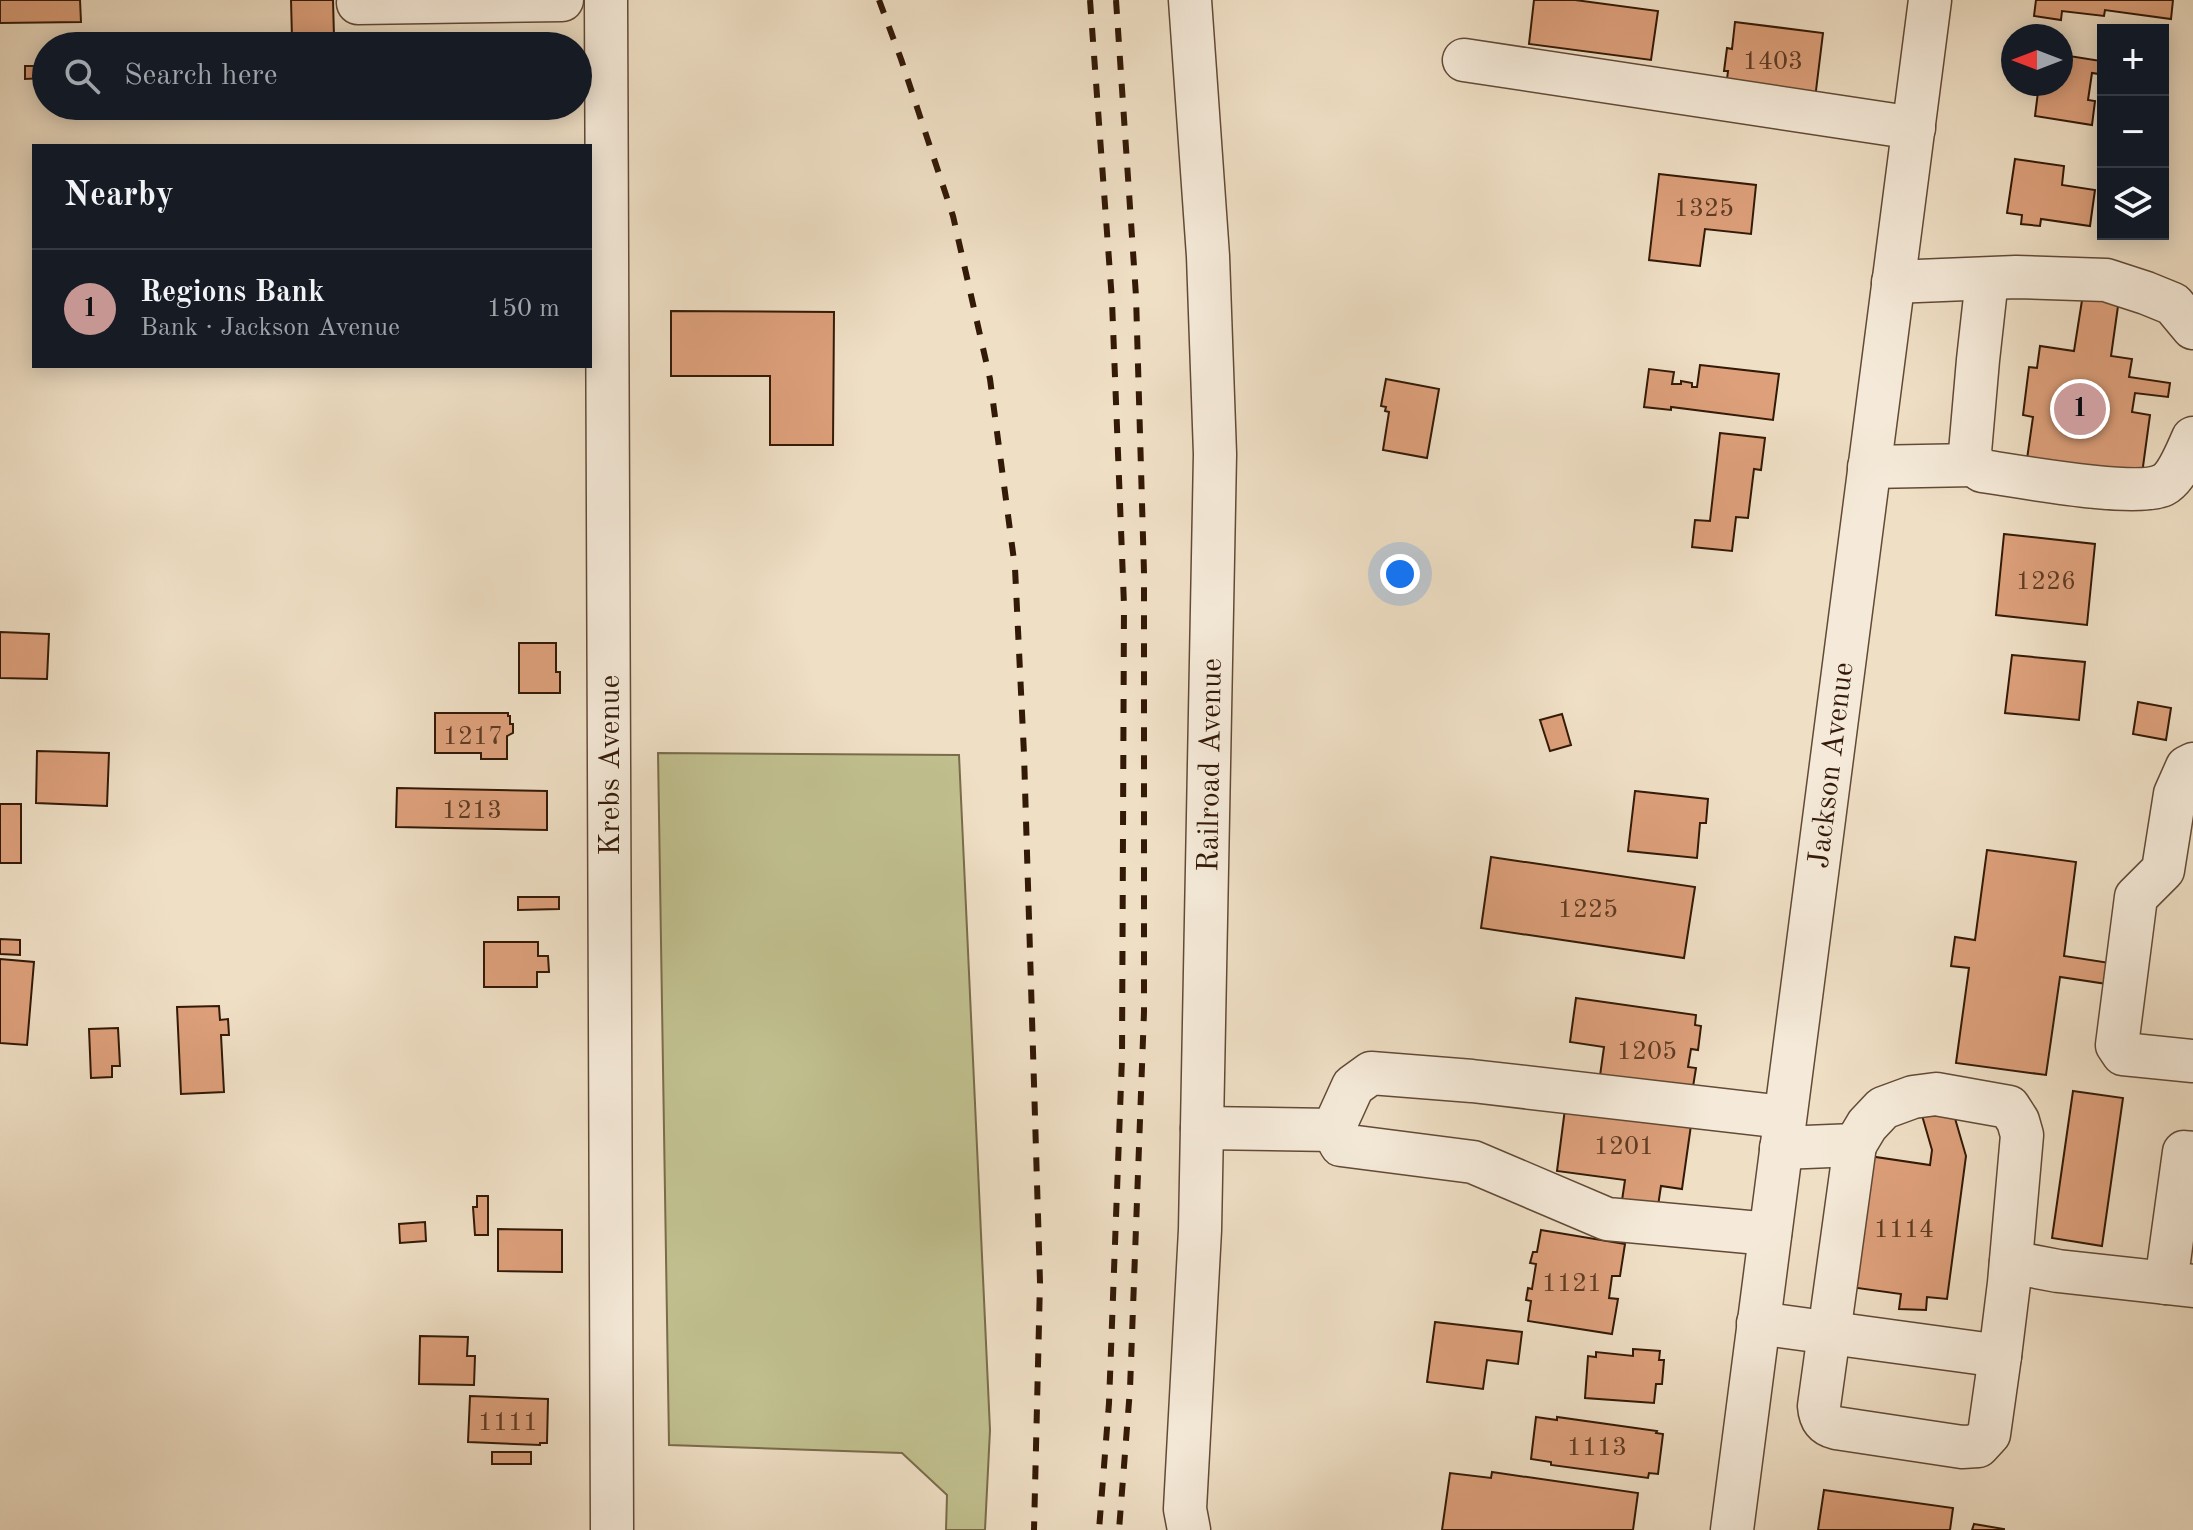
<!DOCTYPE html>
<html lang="en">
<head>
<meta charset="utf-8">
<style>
	body { margin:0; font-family:"Old Standard TT",serif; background:#242831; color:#f1f3f6 }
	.controls { position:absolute; right:24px; top:24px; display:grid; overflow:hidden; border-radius:0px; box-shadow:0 4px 20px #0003 }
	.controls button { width:72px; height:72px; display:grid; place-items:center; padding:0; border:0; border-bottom:2px solid #363941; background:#171b24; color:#f1f3f6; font:40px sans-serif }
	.compass { position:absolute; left:2001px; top:24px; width:72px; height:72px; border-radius:50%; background:#171b24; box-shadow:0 4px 20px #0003; rotate:270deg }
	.you { position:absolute; left:1400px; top:574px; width:28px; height:28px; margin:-20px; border:6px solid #fff; border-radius:50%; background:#1a73e8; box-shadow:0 0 0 12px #1a73e833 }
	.badge { display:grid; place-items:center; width:52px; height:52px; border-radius:50%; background:#c59692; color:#111; font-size:26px; font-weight:700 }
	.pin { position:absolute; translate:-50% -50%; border:4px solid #fff; box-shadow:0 2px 8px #0006 }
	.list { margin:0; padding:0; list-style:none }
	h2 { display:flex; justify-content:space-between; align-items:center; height:104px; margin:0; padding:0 32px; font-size:34px }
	h2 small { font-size:26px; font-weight:400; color:#9ea1a6 }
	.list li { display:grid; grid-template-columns:52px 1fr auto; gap:24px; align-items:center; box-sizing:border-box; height:120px; padding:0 32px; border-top:2px solid #363941 }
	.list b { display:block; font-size:30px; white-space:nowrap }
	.list p { margin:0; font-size:26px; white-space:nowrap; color:#9ea1a6 }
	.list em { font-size:26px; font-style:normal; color:#9ea1a6 }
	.icon { flex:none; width:44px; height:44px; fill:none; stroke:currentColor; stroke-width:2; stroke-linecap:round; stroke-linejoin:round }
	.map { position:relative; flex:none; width:2193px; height:1530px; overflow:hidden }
	.search { position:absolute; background:#171b24; box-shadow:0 4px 20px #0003; left:32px; top:32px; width:560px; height:88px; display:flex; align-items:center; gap:20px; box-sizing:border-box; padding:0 28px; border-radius:44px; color:#9ea1a6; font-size:30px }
	.panel { position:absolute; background:#171b24; box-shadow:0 4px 20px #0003; left:32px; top:144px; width:560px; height:224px; border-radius:0px }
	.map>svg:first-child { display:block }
	.green { fill:#c1c08f; stroke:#7a6c4b; stroke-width:2 }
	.building { fill:#dda07b; stroke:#331907; stroke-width:2 }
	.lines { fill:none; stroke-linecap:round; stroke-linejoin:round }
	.minor-casing { stroke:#624a36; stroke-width:45 }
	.minor { stroke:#f5ead9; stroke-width:42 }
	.rail { stroke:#331907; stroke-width:6; stroke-dasharray:14 14; stroke-linecap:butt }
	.labels { text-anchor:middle; stroke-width:6; stroke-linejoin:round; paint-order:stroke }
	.number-label { font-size:26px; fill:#5e3b24 }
	.street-label { font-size:30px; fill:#331907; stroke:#f5ead9 }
</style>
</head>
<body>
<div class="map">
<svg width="2193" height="1530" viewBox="0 0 2193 1530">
	<rect width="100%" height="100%" fill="#efdfc5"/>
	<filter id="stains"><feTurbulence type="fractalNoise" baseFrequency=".0025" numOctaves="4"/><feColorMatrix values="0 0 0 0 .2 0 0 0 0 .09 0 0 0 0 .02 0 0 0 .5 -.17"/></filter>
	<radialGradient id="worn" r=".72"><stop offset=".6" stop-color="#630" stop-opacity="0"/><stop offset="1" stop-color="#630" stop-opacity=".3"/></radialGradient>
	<path class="green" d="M 658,753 L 959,755 L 990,1430 L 985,1530 L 946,1530 L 947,1495 L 902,1453 L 669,1445 Z"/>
	<g class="building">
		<path d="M 0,0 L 80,0 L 81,22 L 0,23 Z"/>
		<path d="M 291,0 L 333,0 L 334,37 L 292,38 Z"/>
		<path d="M 1534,0 L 1575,0 L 1658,11 L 1651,60 L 1529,44 Z"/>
		<path d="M 2036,0 L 2173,0 L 2171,19 L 2105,10 L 2104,16 L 2062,11 L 2061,20 L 2034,16 Z"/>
		<path d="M 1735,22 L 1823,33 L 1814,107 L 1725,96 L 1728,71 L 1724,71 L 1727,48 L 1732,49 Z"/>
		<path d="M 2061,52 L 2070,54 L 2069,56 L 2101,61 L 2099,74 L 2092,73 L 2088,100 L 2095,101 L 2092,125 L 2035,116 L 2039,84 L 2061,84 Z"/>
		<path d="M 25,66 L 46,66 L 46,78 L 25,79 Z"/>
		<path d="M 2015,159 L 2064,166 L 2062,185 L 2095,190 L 2090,226 L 2041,219 L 2040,226 L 2021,224 L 2022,215 L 2007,213 Z"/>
		<path d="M 1659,174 L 1756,185 L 1751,234 L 1705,229 L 1700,266 L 1649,260 Z"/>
		<path d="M 2083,294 L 2119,299 L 2111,356 L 2132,359 L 2129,377 L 2170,383 L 2168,397 L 2135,393 L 2132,412 L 2150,415 L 2142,474 L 2027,459 L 2033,417 L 2023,415 L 2029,367 L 2037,368 L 2040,346 L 2074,351 Z"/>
		<path d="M 671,311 L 834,312 L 833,445 L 770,445 L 770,376 L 671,376 Z"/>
		<path d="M 1700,365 L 1779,374 L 1773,420 L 1671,407 L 1671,410 L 1644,407 L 1649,369 L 1674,372 L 1672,384 L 1681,384 L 1681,381 L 1692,383 L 1692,387 L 1697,387 Z"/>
		<path d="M 1386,379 L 1439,389 L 1427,458 L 1383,450 L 1389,412 L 1385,411 L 1386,407 L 1381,406 Z"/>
		<path d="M 1720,433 L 1765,438 L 1761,470 L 1754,469 L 1748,518 L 1736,517 L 1732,551 L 1692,547 L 1695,520 L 1710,521 Z"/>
		<path d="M 2004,534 L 2095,544 L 2087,625 L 1996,615 Z"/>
		<path d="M 0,632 L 49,634 L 47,679 L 0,678 Z"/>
		<path d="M 519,643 L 556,643 L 556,672 L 560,672 L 560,693 L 519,693 Z"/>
		<path d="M 2012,655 L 2085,662 L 2079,720 L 2005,713 Z"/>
		<path d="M 2138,702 L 2171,708 L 2166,740 L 2133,734 Z"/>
		<path d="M 435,713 L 508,713 L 508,716 L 510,716 L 510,724 L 513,724 L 513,733 L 507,736 L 507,759 L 481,759 L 481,753 L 435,753 Z"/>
		<path d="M 1562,714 L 1571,745 L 1550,751 L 1540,720 Z"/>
		<path d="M 37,751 L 109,753 L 107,806 L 36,803 Z"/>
		<path d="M 397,788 L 547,791 L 547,830 L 396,827 Z"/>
		<path d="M 1635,791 L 1708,799 L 1706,823 L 1700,823 L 1697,858 L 1628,851 Z"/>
		<rect x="0" y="804" width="21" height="59"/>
		<path d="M 1987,850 L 2076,862 L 2064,956 L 2110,963 L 2107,984 L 2060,977 L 2046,1075 L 1956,1063 L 1969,968 L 1951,966 L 1955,937 L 1975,940 Z"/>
		<path d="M 1491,857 L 1695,887 L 1684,958 L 1481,928 Z"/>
		<path d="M 518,897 L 559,897 L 559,909 L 518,910 Z"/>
		<path d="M 0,939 L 20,940 L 20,955 L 0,954 Z"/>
		<path d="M 484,942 L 538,942 L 538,956 L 548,956 L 549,972 L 537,972 L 537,987 L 484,987 Z"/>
		<path d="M 0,959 L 34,962 L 27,1045 L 0,1043 Z"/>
		<path d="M 1576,998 L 1696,1015 L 1695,1025 L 1701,1026 L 1698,1050 L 1691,1049 L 1688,1067 L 1696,1068 L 1692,1093 L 1598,1090 L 1604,1047 L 1570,1042 Z"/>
		<path d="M 219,1006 L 220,1020 L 228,1019 L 229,1035 L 221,1035 L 224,1092 L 181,1094 L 177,1007 Z"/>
		<path d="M 118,1028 L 120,1066 L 112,1066 L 112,1077 L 91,1078 L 89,1029 Z"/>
		<path d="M 2073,1091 L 2123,1098 L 2102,1246 L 2052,1238 Z"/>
		<path d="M 1566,1101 L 1692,1118 L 1682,1189 L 1661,1186 L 1656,1219 L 1620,1214 L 1625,1180 L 1557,1171 Z"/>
		<path d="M 1921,1112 L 1954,1115 L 1966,1156 L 1947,1299 L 1927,1297 L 1926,1310 L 1899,1309 L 1901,1294 L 1843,1286 L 1862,1155 L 1930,1165 L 1932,1150 Z"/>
		<path d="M 477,1196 L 488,1196 L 488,1235 L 475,1235 L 473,1207 L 477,1207 Z"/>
		<path d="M 425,1222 L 426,1241 L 400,1243 L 399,1224 Z"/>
		<path d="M 498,1229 L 562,1230 L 562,1272 L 498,1271 Z"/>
		<path d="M 1541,1230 L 1625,1244 L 1620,1276 L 1612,1276 L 1609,1298 L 1618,1299 L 1612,1334 L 1528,1321 L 1531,1301 L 1526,1300 L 1528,1288 L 1532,1289 L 1536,1264 L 1530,1263 L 1533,1252 L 1537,1252 Z"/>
		<path d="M 1435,1322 L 1522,1332 L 1518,1364 L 1487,1360 L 1483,1389 L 1427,1382 Z"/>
		<path d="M 420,1336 L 468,1337 L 467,1356 L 475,1356 L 474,1385 L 419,1384 Z"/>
		<path d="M 1633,1349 L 1660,1351 L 1659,1360 L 1664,1360 L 1662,1384 L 1656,1384 L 1654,1403 L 1585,1398 L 1588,1356 L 1596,1357 L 1596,1352 L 1633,1356 Z"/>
		<path d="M 470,1396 L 548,1399 L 547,1443 L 540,1443 L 540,1445 L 468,1442 Z"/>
		<path d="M 1536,1417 L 1557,1420 L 1557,1417 L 1657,1431 L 1656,1433 L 1663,1434 L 1658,1474 L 1649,1473 L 1648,1478 L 1551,1465 L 1551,1462 L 1531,1459 Z"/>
		<rect x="492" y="1452" width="39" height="12"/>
		<path d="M 1492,1472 L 1638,1493 L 1633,1530 L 1442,1530 L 1450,1473 L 1491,1478 Z"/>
		<path d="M 1824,1490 L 1953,1508 L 1950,1530 L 1818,1530 Z"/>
		<path d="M 1974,1524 L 2004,1529 L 2004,1530 L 1972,1530 Z"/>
	</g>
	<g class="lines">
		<g class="minor-casing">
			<g id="minor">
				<path d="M 606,0 L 612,1530"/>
				<path d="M 358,3 L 562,0"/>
				<path d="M 1464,60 L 1914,128"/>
				<path d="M 1987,279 L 1978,360 L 1970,452 L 1974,465 L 1982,471 C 2018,476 2136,498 2163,485 C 2177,478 2187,451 2193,438"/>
				<path d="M 1893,282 L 2016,277 L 2106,280 L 2146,293 L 2173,304 L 2193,328"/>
				<path d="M 1869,467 L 1974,465"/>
				<path d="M 2193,764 L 2187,767 L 2175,794 L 2163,870 L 2136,897 L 2117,1045 L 2123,1054 L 2193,1061"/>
				<path d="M 1202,1128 L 1333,1130"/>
				<path d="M 1855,1145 L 1819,1406 C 1820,1419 1824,1425 1836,1428 L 1962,1447 L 1978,1446 L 1989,1434 L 2000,1356"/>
				<path d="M 1770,1234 L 1607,1219 L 1473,1162 L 1341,1145 L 1333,1130 L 1353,1086 L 1371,1073 L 1472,1081 L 1784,1117"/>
				<path d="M 2011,1262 L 2058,1271 L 2193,1286"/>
				<path d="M 2166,1283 L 2184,1152 L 2193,1153"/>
				<path d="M 1758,1323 L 2000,1356 L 2009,1283 L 2022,1135 L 2018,1121 L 2009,1107 L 1936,1094 L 1913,1097 L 1883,1108 L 1867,1125 L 1855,1145 L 1781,1148"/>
				<path d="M 1189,1530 L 1185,1509 L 1200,1230 L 1215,454 L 1208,256 L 1190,0"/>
				<path d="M 1732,1530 L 1930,0"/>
			</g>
		</g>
		<use href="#minor" class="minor"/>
		<g class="rail">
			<path d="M 879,0 L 901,59 L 953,216 L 990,379 L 1015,568 L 1024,754 L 1040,1282 L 1034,1530"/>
			<path d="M 1090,0 L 1112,301 L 1124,605 L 1122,1058 L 1109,1403 L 1099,1530"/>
			<path d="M 1116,0 L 1136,296 L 1144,572 L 1144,1012 L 1130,1389 L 1119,1530"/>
		</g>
	</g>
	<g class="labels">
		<g class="number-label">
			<text x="1773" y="69">1403</text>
			<text x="1704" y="216">1325</text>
			<text x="2046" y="589">1226</text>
			<text x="473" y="744">1217</text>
			<text x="472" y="818">1213</text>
			<text x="1588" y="917">1225</text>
			<text x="1647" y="1059">1205</text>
			<text x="1624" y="1154">1201</text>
			<text x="1904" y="1237">1114</text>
			<text x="1572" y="1291">1121</text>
			<text x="508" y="1430">1111</text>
			<text x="1597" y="1455">1113</text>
		</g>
		<g class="street-label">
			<text transform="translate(609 765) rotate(-90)" y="10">Krebs Avenue</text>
			<text transform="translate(1209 765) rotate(-89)" y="10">Railroad Avenue</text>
			<text transform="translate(1830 765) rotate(-83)" y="10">Jackson Avenue</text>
		</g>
	</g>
	<rect width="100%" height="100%" filter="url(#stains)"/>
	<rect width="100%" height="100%" fill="url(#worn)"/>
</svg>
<div class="controls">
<button>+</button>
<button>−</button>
<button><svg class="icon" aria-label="layers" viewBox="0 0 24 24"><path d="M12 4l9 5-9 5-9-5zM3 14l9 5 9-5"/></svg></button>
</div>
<svg class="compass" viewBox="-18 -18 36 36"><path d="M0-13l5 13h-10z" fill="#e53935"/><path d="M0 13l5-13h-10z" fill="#9ea1a6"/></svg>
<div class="you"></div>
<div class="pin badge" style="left:2080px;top:409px">1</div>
<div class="search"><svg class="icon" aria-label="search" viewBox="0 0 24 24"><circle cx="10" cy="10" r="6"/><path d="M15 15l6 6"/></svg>Search here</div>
<section class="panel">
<h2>Nearby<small></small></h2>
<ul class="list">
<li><span class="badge">1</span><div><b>Regions Bank</b><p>Bank · Jackson Avenue</p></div><em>150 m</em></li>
</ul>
</section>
</div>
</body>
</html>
